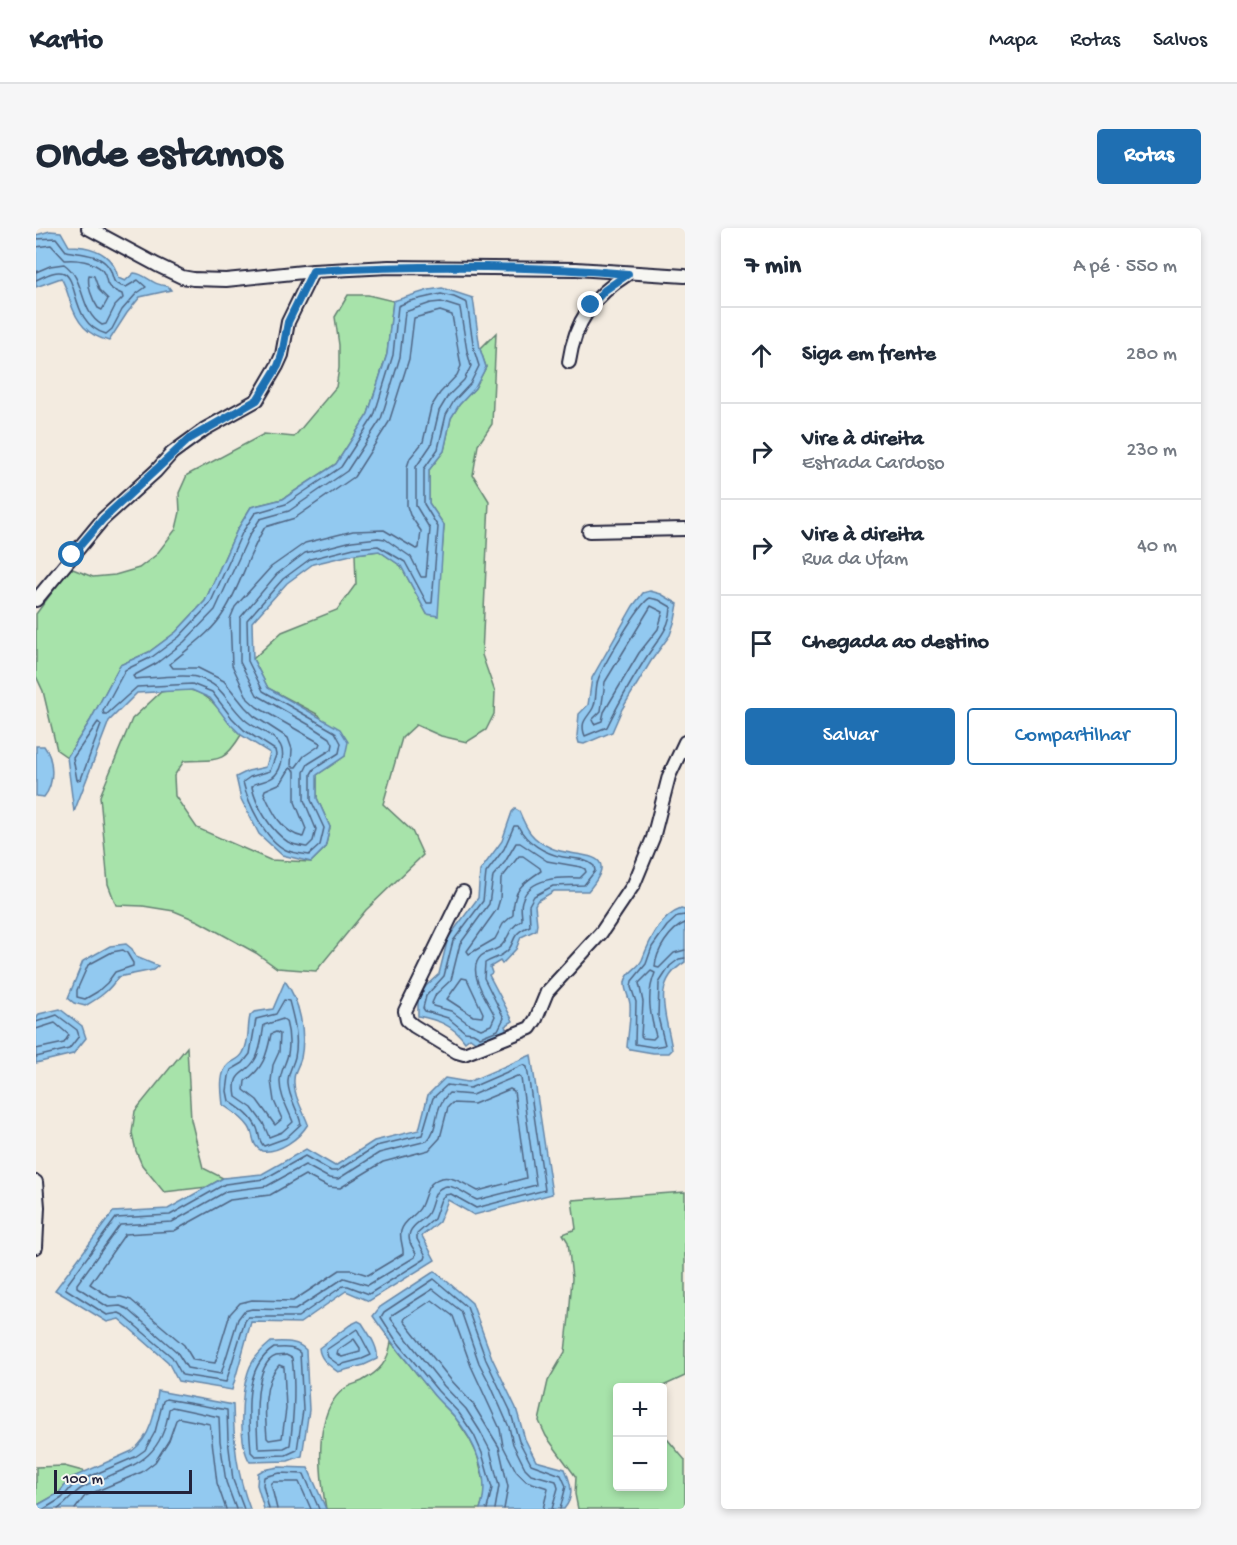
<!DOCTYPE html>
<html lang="pt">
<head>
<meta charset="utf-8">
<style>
	body { margin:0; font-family:"Gochi Hand",sans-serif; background:#f6f6f7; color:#1f2937 }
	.controls { position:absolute; right:18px; bottom:18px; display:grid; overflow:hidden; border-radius:6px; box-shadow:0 3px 9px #0003 }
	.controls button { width:54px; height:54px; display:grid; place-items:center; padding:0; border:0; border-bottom:2px solid #e0e1e3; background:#fff; color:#1f2937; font:30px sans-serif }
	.scale { position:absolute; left:18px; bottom:15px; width:138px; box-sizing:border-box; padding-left:6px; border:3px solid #22223b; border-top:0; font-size:16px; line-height:21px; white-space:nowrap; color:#22223b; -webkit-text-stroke:4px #f6f6f2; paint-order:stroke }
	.stop { position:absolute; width:18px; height:18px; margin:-14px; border:4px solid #1f6fb2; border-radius:50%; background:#fff }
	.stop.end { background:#1f6fb2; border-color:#fff; box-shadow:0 2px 6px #0008 }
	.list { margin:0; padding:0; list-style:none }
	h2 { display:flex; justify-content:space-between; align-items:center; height:78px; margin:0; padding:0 24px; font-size:26px }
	h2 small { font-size:20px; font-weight:400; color:#747a83 }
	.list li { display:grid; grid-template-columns:39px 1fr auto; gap:18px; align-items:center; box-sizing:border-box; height:96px; padding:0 24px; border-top:2px solid #e0e1e3 }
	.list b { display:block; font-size:22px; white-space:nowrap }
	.list p { margin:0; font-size:20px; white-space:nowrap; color:#747a83 }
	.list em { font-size:20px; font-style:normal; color:#747a83 }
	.actions { display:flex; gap:12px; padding:18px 24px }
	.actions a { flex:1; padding:14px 0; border:2px solid #1f6fb2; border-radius:6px; text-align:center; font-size:21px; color:#1f6fb2 }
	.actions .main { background:#1f6fb2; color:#fff }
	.icon { flex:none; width:33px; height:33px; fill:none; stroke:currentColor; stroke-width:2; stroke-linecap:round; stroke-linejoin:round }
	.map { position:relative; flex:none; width:649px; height:1281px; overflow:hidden; border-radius:6px }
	header { display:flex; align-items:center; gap:36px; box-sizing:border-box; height:84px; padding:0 30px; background:#fff; border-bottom:2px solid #e0e1e3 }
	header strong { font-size:28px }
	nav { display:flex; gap:33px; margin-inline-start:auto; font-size:21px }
	.intro { display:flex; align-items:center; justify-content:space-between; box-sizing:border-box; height:144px; padding:0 36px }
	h1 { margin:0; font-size:42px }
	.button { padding:15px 27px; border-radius:6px; background:#1f6fb2; color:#fff; font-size:21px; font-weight:700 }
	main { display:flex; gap:36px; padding:0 36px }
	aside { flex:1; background:#fff; border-radius:6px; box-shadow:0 3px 9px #0003 }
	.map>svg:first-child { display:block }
	.green { fill:#a7e3aa; stroke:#648272; stroke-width:1.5 }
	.water { fill:#92c9f0; stroke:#6586a8; stroke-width:1.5 }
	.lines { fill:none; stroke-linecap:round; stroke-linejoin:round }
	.shore { stroke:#4f6583; stroke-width:1.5 }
	.minor-casing { stroke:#22223b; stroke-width:16 }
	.minor { stroke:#f6f6f2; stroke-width:12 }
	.route { stroke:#1f6fb2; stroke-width:8 }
</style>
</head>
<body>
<header>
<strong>Kartio</strong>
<nav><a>Mapa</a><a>Rotas</a><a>Salvos</a></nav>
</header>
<div class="intro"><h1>Onde estamos</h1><a class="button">Rotas</a></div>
<main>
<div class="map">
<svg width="649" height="1281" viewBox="0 0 649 1281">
	<rect width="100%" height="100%" fill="#f3ebe0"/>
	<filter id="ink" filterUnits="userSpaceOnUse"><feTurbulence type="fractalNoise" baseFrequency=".0167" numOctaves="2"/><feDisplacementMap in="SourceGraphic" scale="12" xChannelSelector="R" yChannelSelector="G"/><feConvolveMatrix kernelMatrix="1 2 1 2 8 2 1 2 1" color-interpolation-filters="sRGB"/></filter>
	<g filter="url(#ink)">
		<g class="green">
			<path d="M 312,67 L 332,67 L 357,73 L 351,126 L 332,186 L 300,236 L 247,271 L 215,279 L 201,302 L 169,373 L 140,404 L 113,424 L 84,437 L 54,493 L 31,529 L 21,522 L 7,463 L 0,448 L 0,386 L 34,340 L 57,349 L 79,347 L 103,340 L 120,327 L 140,301 L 144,284 L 143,265 L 151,247 L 228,206 L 258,209 L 300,159 L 303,140 L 303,117 L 299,89 Z"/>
			<path d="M 460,105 L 456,196 L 442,217 L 437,247 L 453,273 L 446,427 L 459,464 L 458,486 L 450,502 L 431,514 L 405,508 L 380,497 L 366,510 L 347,576 L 376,603 L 387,627 L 330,682 L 280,743 L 241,740 L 220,725 L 162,693 L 138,683 L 107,678 L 80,677 L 72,656 L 64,568 L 96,491 L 125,464 C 135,463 148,460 158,463 C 179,469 189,492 205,507 C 187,537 181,531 148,533 L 138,548 L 139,568 L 161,600 L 234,632 L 275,634 L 289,620 L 294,599 L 281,570 L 281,547 L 309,528 L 283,487 L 232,460 L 217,431 L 246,404 L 301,382 L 320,356 L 319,326 L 343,323 L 365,338 L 391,386 L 406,325 L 408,297 L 393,275 L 393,242 L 408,223 L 415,190 L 423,177 L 439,160 L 450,139 L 444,121 Z"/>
			<path d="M 151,819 L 155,892 L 167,940 L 187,950 L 171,959 L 128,964 L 106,937 L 100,923 L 96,905 L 99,883 Z"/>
			<path d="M 649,964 L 649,1148 L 625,1159 L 582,1160 L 582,1258 L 626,1258 L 627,1206 L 649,1232 L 649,1281 L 542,1281 L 539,1266 L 540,1249 L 510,1208 L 503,1193 L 512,1153 L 529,1124 L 533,1089 L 536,1050 L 532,1014 L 527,1006 L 540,1001 L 536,972 Z"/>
			<path d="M 355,1114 L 398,1167 L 419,1189 L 433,1210 L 441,1226 L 450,1261 L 444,1281 L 290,1281 C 284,1247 276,1185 308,1161 C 313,1157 320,1156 326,1153 C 344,1143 352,1134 355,1114 Z"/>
			<path d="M 28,1238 L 50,1244 L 35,1250 L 23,1265 L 0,1278 L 0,1239 Z"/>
		</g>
		<g class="water">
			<path d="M 14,3 L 25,4 L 33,18 C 56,18 77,25 82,50 L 89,53 L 98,45 C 111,46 114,57 132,58 L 135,62 L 104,69 L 91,85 L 73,113 C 51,107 41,95 34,73 C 31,64 30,58 25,50 L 0,59 L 0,7 Z"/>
			<path d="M 406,60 L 437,70 L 444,121 L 450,139 L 439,160 L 423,177 L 415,190 L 408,223 L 393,242 L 393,275 L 408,297 L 402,388 L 391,386 L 365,338 L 343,323 L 319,326 L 277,336 L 251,355 L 216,394 L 217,431 L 232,460 L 304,501 L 312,514 L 309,528 L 281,547 L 281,570 L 294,599 L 289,620 L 275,634 L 246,627 L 223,606 L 205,571 L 200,549 L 212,543 L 230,539 L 234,525 L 205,507 L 192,494 L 174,470 L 156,462 L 101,465 L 73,493 L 38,584 L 31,529 L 54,493 L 84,437 L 113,424 L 140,404 L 169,373 L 201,302 L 215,279 L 247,271 L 300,236 L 332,186 L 351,126 L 357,73 L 393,62 Z"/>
			<path d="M 614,363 L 625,366 L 642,376 L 639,392 L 634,407 L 615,433 L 586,481 L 576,504 L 548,516 L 543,515 L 541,508 L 543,486 L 552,477 L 556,450 L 597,378 L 607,365 Z"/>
			<path d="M 0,518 L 8,518 C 18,531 19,556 8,569 L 0,568 Z"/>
			<path d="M 479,581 L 483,583 C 491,602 495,611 515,620 C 539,631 589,620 552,663 L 518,663 L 501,673 L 499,677 L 501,696 L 500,702 L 485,709 L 480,721 L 466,736 L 464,733 L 454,739 L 456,745 L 453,747 L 477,793 L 469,798 L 471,803 L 441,815 L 434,810 L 429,814 C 417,797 402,792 382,788 L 382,773 L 385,766 L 390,758 L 403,746 L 412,710 L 442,670 L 444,643 L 466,613 L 476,584 Z"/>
			<path d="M 645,681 L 649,682 L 649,734 C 613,756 632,790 636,822 L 633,825 L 617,825 L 594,821 L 591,819 C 592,805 595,790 594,776 C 593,768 588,762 589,754 C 591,743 602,741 606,732 C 613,714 624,688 645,681 Z"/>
			<path d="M 90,716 L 96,721 L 100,729 L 122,738 L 117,742 L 82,749 C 73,763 63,770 49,778 L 38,775 L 32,770 L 47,733 L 74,718 Z"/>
			<path d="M 249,753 C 264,773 270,805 265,830 C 263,838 258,843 258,852 C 257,867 267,882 272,896 C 263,911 243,925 226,923 C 215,918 219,908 213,899 C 206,889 197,884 187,877 C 186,866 182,845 193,836 C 198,832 204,831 207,825 C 214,813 211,800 214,788 L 218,784 L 237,781 Z"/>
			<path d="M 24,781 L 46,798 L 50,810 L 37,826 L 0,835 L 0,792 L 3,786 Z"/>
			<path d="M 495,827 L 516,966 L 438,987 L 412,972 L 403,994 L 386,1008 L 399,1032 L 333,1073 L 310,1063 L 264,1095 L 215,1094 L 196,1162 L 142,1153 L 132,1134 L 83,1091 L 71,1094 L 19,1062 L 77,984 L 132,981 L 187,950 L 226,946 L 270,921 L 299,938 L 338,913 L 383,902 L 392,867 L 409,850 L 432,854 Z"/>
			<path d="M 399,1043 L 436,1075 L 456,1130 L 480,1180 L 489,1211 L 500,1233 L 529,1241 C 535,1255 539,1268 528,1281 L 444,1281 C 456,1250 438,1212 418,1188 C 411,1180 402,1173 396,1165 C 376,1139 355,1115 337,1088 L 344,1079 Z"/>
			<path d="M 322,1093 L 326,1095 C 332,1105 343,1119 341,1131 L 328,1137 L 302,1144 C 293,1137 284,1132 283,1120 L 314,1097 Z"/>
			<path d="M 235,1114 C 248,1114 261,1112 270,1122 L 273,1182 L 266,1228 L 252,1233 L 214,1234 C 202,1216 205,1165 212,1144 C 216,1131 225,1122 235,1114 Z"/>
			<path d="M 122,1163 L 197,1177 C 198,1217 200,1243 214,1281 L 0,1281 L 0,1278 L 23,1265 L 35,1250 L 96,1223 C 115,1209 119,1185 122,1163 Z"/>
			<path d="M 243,1239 L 272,1240 L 290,1281 L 228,1281 L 221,1257 L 222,1245 L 227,1242 Z"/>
		</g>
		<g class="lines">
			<g class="shore">
				<path d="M 0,11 L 20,10 L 30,23 C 43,26 62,25 72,38 C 80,48 72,56 90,59 L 102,52 L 110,59 L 100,66 L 86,82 L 76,101 L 70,106 C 35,96 43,53 28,45 C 20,41 7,49 0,52"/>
				<path d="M 0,19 L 15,17 L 29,32 C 41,31 57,33 66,42 C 75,53 63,57 86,66 L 87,70 L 79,78 L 70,96 L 66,97 C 43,84 50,51 28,36 L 14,38 L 0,44"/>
				<path d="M 53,47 L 58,48 L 63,62 L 72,71 L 66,82 L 62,80 C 56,71 51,58 53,47 Z"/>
				<path d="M 405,66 L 418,69 L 431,75 L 438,122 L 443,138 L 434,156 L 418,173 L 410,187 L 402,221 L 388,241 L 388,276 L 402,299 L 396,375 L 391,375 L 369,334 L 342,318 L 318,320 L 274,331 L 247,351 L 211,392 L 212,433 L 227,463 L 299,504 L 305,515 L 303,525 L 278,541 L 275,546 L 275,572 L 288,600 L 284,617 L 273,627 C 266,626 256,625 250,622 C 229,612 212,575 207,554 L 214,549 L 234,543 L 240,527 L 239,522 L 208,502 L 196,490 L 176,464 L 156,456 L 101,459 L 71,486 L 68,486 L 67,483 L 89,442 L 116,429 L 143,409 L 174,376 L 206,305 L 219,285 L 250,276 L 305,239 L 338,188 L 357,127 L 362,78 L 374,73 Z"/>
				<path d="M 405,74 L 424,80 L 431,123 L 435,138 L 428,152 L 412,168 L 403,183 L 395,217 L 380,239 L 380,278 L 394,301 L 390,349 L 385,349 L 375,329 L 349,311 L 342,310 L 316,313 L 269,325 L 241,346 L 204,390 L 204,434 L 221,467 L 277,499 L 294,510 L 297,516 L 296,521 L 272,536 L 268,544 L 268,572 L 280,601 L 277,613 L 271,619 C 265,618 257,617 252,614 C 235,603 220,578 216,559 L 218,556 C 232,552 241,551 245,536 C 254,508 224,506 208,491 C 189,473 188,457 160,449 C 147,446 114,450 99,451 L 97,448 L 121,435 L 148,414 L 179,382 L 213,308 L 224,291 L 253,283 L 311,243 L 345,191 L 364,129 L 369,84 L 395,75 Z"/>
				<path d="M 404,83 L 416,87 L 425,138 L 421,147 L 404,165 L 395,179 L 387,214 L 374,230 L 371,239 L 371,278 L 374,287 L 385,303 L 383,320 L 380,321 L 348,302 L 317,303 L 269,315 L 235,339 L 199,379 L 194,391 L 196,437 L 212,471 L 221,479 L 284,515 L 283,518 L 268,528 L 260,539 L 257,539 L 255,537 L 256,521 L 252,510 L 218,488 L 209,479 L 188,453 L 162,440 L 137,440 L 134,436 C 152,420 175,406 188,384 C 205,358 212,326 229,299 L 259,290 L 318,249 L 353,194 L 373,131 L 378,90 Z"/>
				<path d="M 614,370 L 623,372 L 635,379 C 634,403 619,414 608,433 C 595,454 582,476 571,499 L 549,508 C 543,493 552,490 557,480 C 561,472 559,460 562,452 C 566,439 604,374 614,370 Z"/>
				<path d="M 615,378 L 627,384 L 622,401 L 603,425 L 568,484 L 566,493 L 558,496 L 556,492 L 565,483 L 569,454 Z"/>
				<path d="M 62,494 L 65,497 L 45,551 L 41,552 L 37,530 Z"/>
				<path d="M 254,540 L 259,543 L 259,574 L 270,601 L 267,609 C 246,605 236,583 228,565 L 229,562 L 245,555 Z"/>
				<path d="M 478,598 L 482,598 C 490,614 509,626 527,629 C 538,631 550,630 558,638 L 559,643 L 548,657 L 517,658 L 498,668 L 493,677 L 494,698 C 471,707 482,717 467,726 C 462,730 455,731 449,735 L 448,750 L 468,790 L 462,802 L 444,809 L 437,805 L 429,804 L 412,790 L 389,783 L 387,780 L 390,768 L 408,748 L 417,713 L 447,673 L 450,645 L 468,621 Z"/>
				<path d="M 480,615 L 484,615 L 511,633 L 545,639 L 549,641 L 550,644 L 544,650 C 525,649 493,649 486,673 C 484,679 486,686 486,692 C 471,702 475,707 466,717 C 461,723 451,723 445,728 C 429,743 452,773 459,788 L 455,797 L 445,801 L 433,796 L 415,783 L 397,778 L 396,775 L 400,766 L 415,752 L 424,716 L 453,676 L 457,648 L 469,634 Z"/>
				<path d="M 483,628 L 487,628 L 504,640 L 505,643 C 485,656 477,662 477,687 L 467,696 L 459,711 L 433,726 L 431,723 L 461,681 L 464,671 L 465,651 Z"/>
				<path d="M 649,687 L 642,688 L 631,698 L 616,719 L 610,736 L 596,753 L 595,759 L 600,774 L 599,816 L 617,819 L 629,817 L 622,789 L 623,755 L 634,738 L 643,731 L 649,730"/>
				<path d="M 649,695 C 634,701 620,723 619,739 L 623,740 L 638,725 L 649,722"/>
				<path d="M 87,722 L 91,725 L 97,735 L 97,738 L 79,744 L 71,755 L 61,764 L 49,771 L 41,769 L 41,762 L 52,737 L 76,724 Z"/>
				<path d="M 615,743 L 619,745 C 610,766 614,787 620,808 L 617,811 L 607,810 L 605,808 L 607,774 L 603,755 Z"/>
				<path d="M 426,750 L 431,751 L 447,785 L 446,789 L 437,788 L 411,771 Z"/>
				<path d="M 248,772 L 253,773 C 258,792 263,810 259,829 C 257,838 251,845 252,856 C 253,870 262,882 265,896 L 250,910 L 228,918 C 222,913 224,907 221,900 C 215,887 204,881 193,873 L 191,863 L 193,848 L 195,842 L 207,835 L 214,826 L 220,791 L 240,786 Z"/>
				<path d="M 247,791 L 250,793 C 253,804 254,815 252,826 C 250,836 244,843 244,854 C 244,868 252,881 257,894 L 246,904 L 233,909 L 227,895 L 216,880 L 200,869 C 195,841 210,849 220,830 C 225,820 226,808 228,797 Z"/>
				<path d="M 0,794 L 21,787 L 41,802 L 43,808 L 33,821 L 0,829"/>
				<path d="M 0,801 L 19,795 L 33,807 L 28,815 L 0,821"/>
				<path d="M 240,804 L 244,806 L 243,824 L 237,837 L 235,853 L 238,873 L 246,891 L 239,897 L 221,872 L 208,862 L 209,853 C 227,841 231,827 235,806 Z"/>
				<path d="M 487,837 L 491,839 L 509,962 L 440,980 L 415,966 L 409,967 L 405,971 L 398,991 L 381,1006 L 381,1011 L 390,1028 L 389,1031 L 333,1066 L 312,1058 L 307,1058 L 262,1089 L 212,1089 L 209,1093 L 190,1154 L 146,1147 L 136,1129 L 87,1087 L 83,1085 L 71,1087 L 30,1061 L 30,1058 L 80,990 L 134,987 L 189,956 L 228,951 L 269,928 L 295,943 L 301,943 L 340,918 L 386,907 L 397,870 L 411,857 L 434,860 Z"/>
				<path d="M 481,848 L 485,850 L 500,957 L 441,972 C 432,968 421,958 411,958 C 395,960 398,978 391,987 C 386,993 377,996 374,1004 C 371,1012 376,1019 380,1025 L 379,1029 L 332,1057 L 308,1050 L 259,1082 L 216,1081 L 208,1083 L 202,1091 L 185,1146 L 151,1140 L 141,1124 L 92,1081 L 84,1078 L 72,1079 L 41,1059 L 41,1056 L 84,997 L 136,994 L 191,963 L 231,958 L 269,937 L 293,950 L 302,951 L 343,925 L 391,913 C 404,899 396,881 413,865 L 436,867 Z"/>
				<path d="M 474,861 L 478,863 L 490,950 L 442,963 C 426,955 406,939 392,960 C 389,966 388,972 385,978 C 381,988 368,991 365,1003 C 363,1011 368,1019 367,1026 L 332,1047 L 316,1042 L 304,1042 L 257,1073 L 216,1072 L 204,1075 L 194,1086 L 179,1135 L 157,1132 L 148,1117 L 95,1072 L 85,1069 L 74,1069 L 54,1056 L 89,1006 L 138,1003 L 194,972 L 234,967 L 269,947 L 292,959 L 304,960 L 347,934 L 393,922 L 404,910 L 412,879 L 416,875 L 438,876 Z"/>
				<path d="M 321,1101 L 335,1127 L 326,1131 L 303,1137 L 292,1129 L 290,1122 Z"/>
				<path d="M 318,1111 L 324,1120 L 324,1124 L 306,1129 L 301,1126 L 302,1122 Z"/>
				<path d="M 238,1120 C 246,1120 258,1118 264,1125 L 267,1182 L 261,1222 L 250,1227 L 219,1228 L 215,1224 C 213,1191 205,1141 238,1120 Z"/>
				<path d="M 250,1127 L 256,1130 C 260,1160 258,1187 254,1217 L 248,1220 L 224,1221 L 222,1219 C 221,1199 216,1136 240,1128 C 243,1127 247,1128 250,1127 Z"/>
				<path d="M 243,1137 L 248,1139 L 250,1181 L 246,1210 L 233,1212 L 231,1210 C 229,1187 226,1155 243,1137 Z"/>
				<path d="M 8,1281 L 26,1270 L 39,1255 L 99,1229 L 109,1222 L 119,1204 L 127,1173 L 130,1171 L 191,1182 L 192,1212 L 197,1252 L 208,1281"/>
				<path d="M 22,1281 C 32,1275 37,1265 46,1260 C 89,1238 125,1239 133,1181 L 136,1179 L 183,1189 L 184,1213 L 190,1254 L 200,1281"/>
				<path d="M 39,1281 L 49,1268 L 106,1244 L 119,1234 L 133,1212 L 140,1192 L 143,1190 L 174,1196 L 181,1255 L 190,1281"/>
				<path d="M 233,1281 L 227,1257 L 228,1249 L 244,1245 L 268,1246 L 283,1281"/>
				<path d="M 241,1281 L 235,1256 L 237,1254 L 263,1254 L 275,1281"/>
				<path d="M 451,1281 L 456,1260 L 446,1225 L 438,1207 L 423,1185 L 402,1163 L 359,1111 L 345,1089 L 348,1084 L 398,1051 L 431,1079 L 450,1132 L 474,1182 L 483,1213 L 495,1236 L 525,1247 L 530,1258 L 524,1281"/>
				<path d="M 459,1281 L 463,1258 L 454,1222 L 444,1203 L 430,1181 L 408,1158 L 355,1091 L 356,1087 L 397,1061 L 425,1083 L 443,1135 L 455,1158 L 473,1199 L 477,1216 L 489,1240 L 495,1246 L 520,1253 L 522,1260 L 516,1281"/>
				<path d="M 468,1281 L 472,1259 L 463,1219 L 437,1176 L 415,1152 L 368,1093 L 369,1090 L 396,1072 L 417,1088 L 435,1138 L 464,1201 L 467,1218 L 480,1243 L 490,1253 L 512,1260 L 507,1281"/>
			</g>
			<g class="minor-casing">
				<g id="minor">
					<path d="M 52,0 L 121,37 L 146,49 L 157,51 L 190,52 L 277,43 L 353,39 L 540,41 L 649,48"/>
					<path d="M 533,134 C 539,93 557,68 592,46"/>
					<path d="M 553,303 L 649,301"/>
					<path d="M 0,372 L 67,291 L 120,243 L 136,225 L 169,201 L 221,172 L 241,138 L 246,127 L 252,94 L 277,43"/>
					<path d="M 427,664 L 369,783 L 371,792 L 378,798 L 421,824 L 428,826 L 494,800 L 500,791 L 511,764 L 565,705 L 598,656 L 617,610 L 633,548 L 649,514"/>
					<path d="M 0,954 L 2,979 L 0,1019"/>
				</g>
			</g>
			<use href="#minor" class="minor"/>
		</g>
	</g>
	<g class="lines" filter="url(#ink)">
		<path class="route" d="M 36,327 L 67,291 L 153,211 L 221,172 L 242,138 L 246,127 L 252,94 L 277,43 C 382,37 487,37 592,46 L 569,62 L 555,77"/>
	</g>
</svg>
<div class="controls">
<button>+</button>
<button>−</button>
</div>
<div class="scale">100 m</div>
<div class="stop" style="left:36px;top:327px"></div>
<div class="stop end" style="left:555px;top:77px"></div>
</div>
<aside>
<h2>7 min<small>A pé · 550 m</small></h2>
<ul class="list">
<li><svg class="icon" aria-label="ahead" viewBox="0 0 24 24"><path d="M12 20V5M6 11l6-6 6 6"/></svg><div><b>Siga em frente</b></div><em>280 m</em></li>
<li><svg class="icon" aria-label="right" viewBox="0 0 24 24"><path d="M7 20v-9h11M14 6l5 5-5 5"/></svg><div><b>Vire à direita</b><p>Estrada Cardoso</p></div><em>230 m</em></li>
<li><svg class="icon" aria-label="right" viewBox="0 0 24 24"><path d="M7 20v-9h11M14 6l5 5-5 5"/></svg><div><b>Vire à direita</b><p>Rua da Ufam</p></div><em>40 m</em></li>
<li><svg class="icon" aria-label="arrive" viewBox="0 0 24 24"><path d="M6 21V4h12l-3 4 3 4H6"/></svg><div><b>Chegada ao destino</b></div></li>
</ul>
<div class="actions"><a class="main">Salvar</a><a>Compartilhar</a></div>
</aside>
</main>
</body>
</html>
